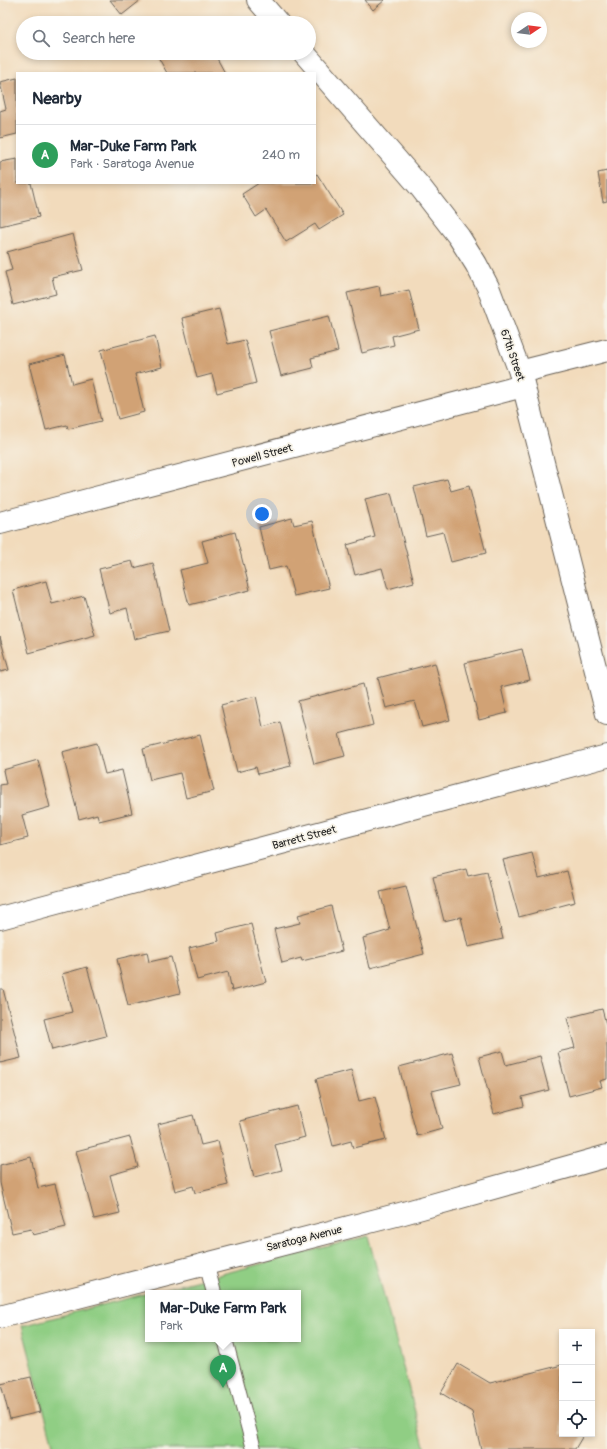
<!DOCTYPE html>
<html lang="en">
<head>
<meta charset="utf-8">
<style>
	body { margin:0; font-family:Pangolin,sans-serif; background:#f6f6f7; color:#1f2937 }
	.controls { position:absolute; right:12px; bottom:12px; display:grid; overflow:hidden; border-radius:0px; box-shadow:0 2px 6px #0003 }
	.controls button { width:36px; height:36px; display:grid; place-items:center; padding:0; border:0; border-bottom:1px solid #e0e1e3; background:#fff; color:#1f2937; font:20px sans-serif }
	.compass { position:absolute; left:511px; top:12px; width:36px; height:36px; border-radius:50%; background:#fff; box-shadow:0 2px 6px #0003; rotate:77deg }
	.you { position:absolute; left:262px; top:514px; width:14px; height:14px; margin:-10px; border:3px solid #fff; border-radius:50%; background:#1a73e8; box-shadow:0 0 0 6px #1a73e833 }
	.badge { display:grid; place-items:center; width:26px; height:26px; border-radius:50%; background:#ea580c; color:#fff; font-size:13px; font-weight:700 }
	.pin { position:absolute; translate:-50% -33px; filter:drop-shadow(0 1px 2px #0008) }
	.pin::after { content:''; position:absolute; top:21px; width:14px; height:12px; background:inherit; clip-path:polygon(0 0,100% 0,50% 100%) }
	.popup { position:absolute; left:145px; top:1290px; width:156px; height:52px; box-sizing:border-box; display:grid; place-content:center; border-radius:0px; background:#fff; filter:drop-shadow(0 1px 3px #0005); font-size:13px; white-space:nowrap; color:#747a83 }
	.popup b { font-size:15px; color:#1f2937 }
	.popup::after { content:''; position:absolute; left:50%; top:100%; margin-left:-8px; border:8px solid transparent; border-top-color:#fff }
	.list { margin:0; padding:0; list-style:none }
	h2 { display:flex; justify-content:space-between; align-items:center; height:52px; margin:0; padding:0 16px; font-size:17px }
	h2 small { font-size:13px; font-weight:400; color:#747a83 }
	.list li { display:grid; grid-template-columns:26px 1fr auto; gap:12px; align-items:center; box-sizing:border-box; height:60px; padding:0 16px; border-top:1px solid #e0e1e3 }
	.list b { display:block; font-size:15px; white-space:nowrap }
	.list p { margin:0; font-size:13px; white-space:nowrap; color:#747a83 }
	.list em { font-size:13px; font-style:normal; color:#747a83 }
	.icon { flex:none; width:22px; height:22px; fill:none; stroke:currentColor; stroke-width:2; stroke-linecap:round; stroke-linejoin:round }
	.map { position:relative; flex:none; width:607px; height:1449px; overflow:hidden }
	.search { position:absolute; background:#fff; box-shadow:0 2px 6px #0003; left:16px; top:16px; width:300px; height:44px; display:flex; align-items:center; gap:10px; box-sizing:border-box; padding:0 14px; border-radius:22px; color:#747a83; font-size:15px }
	.panel { position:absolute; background:#fff; box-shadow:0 2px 6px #0003; left:16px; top:72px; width:300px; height:112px; border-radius:0px }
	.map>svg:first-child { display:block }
	.green { fill:#90ce84; stroke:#567550 }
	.building { fill:#d1a274 }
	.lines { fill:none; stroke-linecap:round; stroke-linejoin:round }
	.service-casing { stroke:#675f54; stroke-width:16 }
	.minor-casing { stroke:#675f54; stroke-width:24 }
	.service { stroke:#fff; stroke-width:14 }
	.minor { stroke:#fff; stroke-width:22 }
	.labels { text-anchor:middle; stroke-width:3.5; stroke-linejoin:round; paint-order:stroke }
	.street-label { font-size:11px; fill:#1c1c1c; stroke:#f7f3e8 }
</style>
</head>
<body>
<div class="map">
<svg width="607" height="1449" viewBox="0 0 607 1449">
	<rect width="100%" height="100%" fill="#f7f3e8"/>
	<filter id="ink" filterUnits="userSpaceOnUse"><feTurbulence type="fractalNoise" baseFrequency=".025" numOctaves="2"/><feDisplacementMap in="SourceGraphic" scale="8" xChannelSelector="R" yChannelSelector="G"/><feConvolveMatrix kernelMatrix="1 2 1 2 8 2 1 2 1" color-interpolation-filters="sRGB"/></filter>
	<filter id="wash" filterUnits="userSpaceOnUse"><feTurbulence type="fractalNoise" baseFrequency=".012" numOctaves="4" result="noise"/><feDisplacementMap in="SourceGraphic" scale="16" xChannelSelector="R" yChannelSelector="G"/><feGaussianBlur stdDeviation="0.9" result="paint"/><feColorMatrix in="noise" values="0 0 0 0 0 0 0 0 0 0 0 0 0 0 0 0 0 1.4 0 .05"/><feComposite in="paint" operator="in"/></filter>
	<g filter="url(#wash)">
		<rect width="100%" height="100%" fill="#f2dbbc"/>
		<path class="green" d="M 368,1236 L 425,1449 L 54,1449 L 22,1326 L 148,1293 L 148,1339 L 298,1339 L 298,1293 L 149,1293 Z"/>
		<g id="blocks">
			<g class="building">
				<path d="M 110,0 L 141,0 L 122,15 Z"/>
				<path d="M 365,0 L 385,0 L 373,10 Z"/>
				<path d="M 160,53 L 196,53 L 196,54 L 214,53 L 225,73 L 167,73 L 157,55 Z"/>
				<path d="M 17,78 L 17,134 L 0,138 L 0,111 L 6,109 L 0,82 Z"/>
				<path d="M 17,159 L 17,183 L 31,183 L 39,217 L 0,226 L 0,162 Z"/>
				<path d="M 607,171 L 607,201 L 603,202 L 598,173 Z"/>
				<path d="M 317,174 L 343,215 L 319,230 L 315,224 L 286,242 L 266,210 L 256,217 L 242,194 L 259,183 L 315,183 L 315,175 Z"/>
				<path d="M 73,234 L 83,270 L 52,277 L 56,294 L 13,305 L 5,272 L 12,270 L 7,252 Z"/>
				<path d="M 379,286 L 381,296 L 409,290 L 419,329 L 392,336 L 394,345 L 362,353 L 347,293 Z"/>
				<path d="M 219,309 L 228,344 L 245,340 L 256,383 L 217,393 L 212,374 L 197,378 L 182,318 Z"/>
				<path d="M 329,316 L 338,351 L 311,358 L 313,368 L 281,376 L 269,331 Z"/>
				<path d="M 155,336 L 162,367 L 135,374 L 144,412 L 118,419 L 101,350 Z"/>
				<path d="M 65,355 L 72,384 L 91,379 L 101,421 L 68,429 L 67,425 L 46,430 L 29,364 Z"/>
				<path d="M 447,479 L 451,491 L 469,486 L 486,553 L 451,562 L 443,532 L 426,536 L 414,487 Z"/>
				<path d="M 391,493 L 414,582 L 388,589 L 382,568 L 355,575 L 347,545 L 375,537 L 365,499 Z"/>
				<path d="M 292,518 L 294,525 L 312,521 L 329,588 L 294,596 L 286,566 L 269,570 L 259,527 Z"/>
				<path d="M 235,532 L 250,590 L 189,605 L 180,570 L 208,563 L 202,541 Z"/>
				<path d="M 132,561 L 134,568 L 153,563 L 169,631 L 134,639 L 127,608 L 110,613 L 99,569 Z"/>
				<path d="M 46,581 L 52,604 L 84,596 L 95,635 L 29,653 L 13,590 Z"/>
				<path d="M 0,637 L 9,670 L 0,672 Z"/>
				<path d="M 522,649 L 530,680 L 501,687 L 507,713 L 479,720 L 465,663 Z"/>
				<path d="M 435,663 L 450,720 L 422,727 L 415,701 L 386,708 L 378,678 Z"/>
				<path d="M 363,684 L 373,725 L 339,734 L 345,756 L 314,764 L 298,701 Z"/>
				<path d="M 256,696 L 263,727 L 280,722 L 291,766 L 258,774 L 256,767 L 237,772 L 221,705 Z"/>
				<path d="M 200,735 L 214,791 L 186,798 L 180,773 L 150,780 L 143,749 Z"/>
				<path d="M 97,743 L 105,774 L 122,770 L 132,813 L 99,821 L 97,814 L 79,819 L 62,752 Z"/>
				<path d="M 38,760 L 50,807 L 22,815 L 28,838 L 0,845 L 0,785 L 6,784 L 3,770 Z"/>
				<path d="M 532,853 L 539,878 L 567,871 L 575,902 L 519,917 L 503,860 Z"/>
				<path d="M 466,869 L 468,876 L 487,872 L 503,939 L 468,947 L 461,917 L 444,921 L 433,877 Z"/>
				<path d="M 406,886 L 424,954 L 370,968 L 363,938 L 390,930 L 380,892 Z"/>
				<path d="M 331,906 L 342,951 L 302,961 L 301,958 L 282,963 L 274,929 L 300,923 L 298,915 Z"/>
				<path d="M 251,924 L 266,982 L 232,991 L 228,972 L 197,980 L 189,948 L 219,941 L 217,933 Z"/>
				<path d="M 147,952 L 149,962 L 171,957 L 180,993 L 128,1006 L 117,959 Z"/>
				<path d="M 87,967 L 106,1036 L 52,1050 L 44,1019 L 72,1012 L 62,974 Z"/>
				<path d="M 0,989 L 3,989 L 21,1058 L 0,1063 Z"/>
				<path d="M 602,1009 L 607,1028 L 607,1079 L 600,1081 L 602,1087 L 569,1096 L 558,1052 L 575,1048 L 567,1018 Z"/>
				<path d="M 502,1051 L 506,1065 L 540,1056 L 549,1090 L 522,1097 L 524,1106 L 494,1114 L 479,1057 Z"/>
				<path d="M 452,1053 L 461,1084 L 432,1091 L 442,1129 L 417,1136 L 399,1067 Z"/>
				<path d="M 351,1070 L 359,1101 L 375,1097 L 386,1140 L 353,1148 L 351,1141 L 333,1146 L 316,1079 Z"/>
				<path d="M 297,1106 L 305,1137 L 275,1145 L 282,1170 L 254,1177 L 240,1121 Z"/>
				<path d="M 193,1115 L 201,1145 L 218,1141 L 228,1185 L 195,1193 L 193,1186 L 175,1191 L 158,1124 Z"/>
				<path d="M 130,1137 L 138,1167 L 110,1175 L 120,1213 L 94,1219 L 76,1151 Z"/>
				<path d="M 31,1157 L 38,1188 L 55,1184 L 66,1227 L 33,1235 L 31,1229 L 12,1233 L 0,1183 L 0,1165 Z"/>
				<path d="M 458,1364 L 490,1383 L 562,1365 L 562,1434 L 584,1434 L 575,1449 L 481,1449 L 472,1412 L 441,1393 Z"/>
				<path d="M 31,1377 L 40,1412 L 10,1419 L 1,1384 Z"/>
			</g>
		</g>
	</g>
	<g filter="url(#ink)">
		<use href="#blocks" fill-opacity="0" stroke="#675f54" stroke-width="1"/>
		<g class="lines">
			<g class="service-casing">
				<g id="service">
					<path d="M 206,1263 L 214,1293"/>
					<path d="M 225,1339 L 254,1449"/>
				</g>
			</g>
			<g class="minor-casing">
				<g id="minor">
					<path d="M 258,0 L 278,23"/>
					<path d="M 304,53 L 421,188 L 459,237 L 476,264 L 488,287 L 520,372 L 607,714"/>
					<path d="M 520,372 L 607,350"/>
					<path d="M 0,523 L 523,386"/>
					<path d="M 0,918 L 607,756"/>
					<path d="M 0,1317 L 400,1214 L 607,1156"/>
				</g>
			</g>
			<use href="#service" class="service"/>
			<use href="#minor" class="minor"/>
		</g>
	</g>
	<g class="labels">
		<g class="street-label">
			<text transform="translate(513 355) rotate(71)" y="4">67th Street</text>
			<text transform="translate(262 455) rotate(-15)" y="4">Powell Street</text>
			<text transform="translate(304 837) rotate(-15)" y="4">Barrett Street</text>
			<text transform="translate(304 1238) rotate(-14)" y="4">Saratoga Avenue</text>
		</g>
	</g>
</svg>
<div class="controls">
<button>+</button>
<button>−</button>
<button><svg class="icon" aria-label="locate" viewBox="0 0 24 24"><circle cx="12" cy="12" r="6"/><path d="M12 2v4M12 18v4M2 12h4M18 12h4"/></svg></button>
</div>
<svg class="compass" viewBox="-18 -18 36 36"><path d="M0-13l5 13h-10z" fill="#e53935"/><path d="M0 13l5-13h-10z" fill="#747a83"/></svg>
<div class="you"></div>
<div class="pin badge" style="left:223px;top:1388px;background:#2e9e5b">A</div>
<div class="popup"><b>Mar-Duke Farm Park</b>Park</div>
<div class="search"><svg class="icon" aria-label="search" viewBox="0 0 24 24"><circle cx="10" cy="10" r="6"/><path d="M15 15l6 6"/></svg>Search here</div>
<section class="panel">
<h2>Nearby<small></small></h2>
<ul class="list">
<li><span class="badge" style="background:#2e9e5b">A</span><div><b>Mar-Duke Farm Park</b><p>Park · Saratoga Avenue</p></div><em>240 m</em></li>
</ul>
</section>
</div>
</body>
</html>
